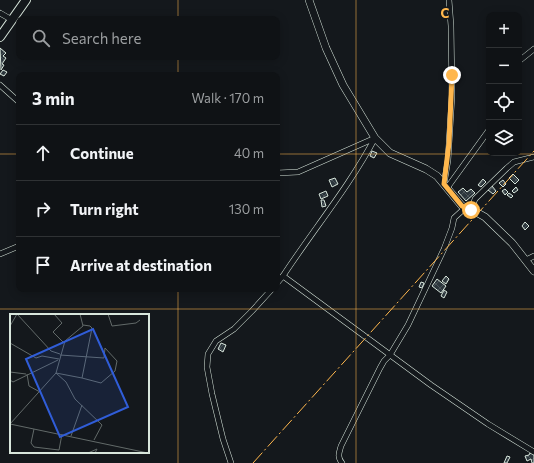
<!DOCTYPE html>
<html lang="en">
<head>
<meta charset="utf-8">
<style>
	body { margin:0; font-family:Commissioner,sans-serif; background:#181b1e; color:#f1f3f6 }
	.controls { position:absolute; right:12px; top:12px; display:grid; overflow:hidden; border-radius:8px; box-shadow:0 2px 10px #0003 }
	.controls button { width:36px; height:36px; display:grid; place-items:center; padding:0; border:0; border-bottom:1px solid #2f3234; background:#0f1215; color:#f1f3f6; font:20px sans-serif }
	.stop { position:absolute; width:12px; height:12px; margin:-9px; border:3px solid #ffb74d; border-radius:50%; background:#fff }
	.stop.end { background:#ffb74d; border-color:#fff; box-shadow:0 1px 4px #0008 }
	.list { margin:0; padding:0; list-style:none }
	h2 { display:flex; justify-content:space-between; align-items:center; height:52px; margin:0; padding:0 16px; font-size:17px }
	h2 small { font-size:13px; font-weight:400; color:#9b9ea0 }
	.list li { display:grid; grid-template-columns:26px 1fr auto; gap:12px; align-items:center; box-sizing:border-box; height:56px; padding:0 16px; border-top:1px solid #2f3234 }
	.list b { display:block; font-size:15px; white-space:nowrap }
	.list em { font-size:13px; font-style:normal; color:#9b9ea0 }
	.icon { flex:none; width:22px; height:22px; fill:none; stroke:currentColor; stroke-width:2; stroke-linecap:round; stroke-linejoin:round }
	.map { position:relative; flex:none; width:534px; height:463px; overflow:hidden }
	.search { position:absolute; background:#0f1215; box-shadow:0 2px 10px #0003; left:16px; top:16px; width:264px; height:44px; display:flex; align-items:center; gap:10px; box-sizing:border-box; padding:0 14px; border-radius:8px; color:#9b9ea0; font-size:15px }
	.panel { position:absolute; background:#0f1215; box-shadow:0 2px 10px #0003; left:16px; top:72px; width:264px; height:220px; border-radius:8px }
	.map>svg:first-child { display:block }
	.building { fill:url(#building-cross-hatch); stroke:#d8e6dc }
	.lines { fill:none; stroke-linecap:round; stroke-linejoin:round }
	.minor-casing { stroke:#d8e6dc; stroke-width:6 }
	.tertiary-casing { stroke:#d8e6dc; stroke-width:8 }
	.primary-casing { stroke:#d8e6dc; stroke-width:10 }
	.minor { stroke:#14181c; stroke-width:5 }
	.tertiary { stroke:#14181c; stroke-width:7 }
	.primary { stroke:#14181c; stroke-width:8 }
	.power { stroke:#ffb74d; stroke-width:1; stroke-dasharray:14 3 2 3; stroke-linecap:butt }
	.route { stroke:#ffb74d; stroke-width:5 }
	.grid { fill:none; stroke:#ffb74d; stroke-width:1; stroke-opacity:0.55 }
	.inset-road { fill:none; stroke:#626a69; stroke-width:1 }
	.view { fill:#305dd8; fill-opacity:0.15; stroke:#305dd8; stroke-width:2 }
	.inset-edge { fill:none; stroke:#d8e6dc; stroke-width:2 }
	.grid-label { font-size:13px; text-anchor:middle; font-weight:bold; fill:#ffb74d; stroke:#14181c; stroke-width:3; stroke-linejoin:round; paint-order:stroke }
</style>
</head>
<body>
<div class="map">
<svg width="534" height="463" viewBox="0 0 534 463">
	<defs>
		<pattern id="building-cross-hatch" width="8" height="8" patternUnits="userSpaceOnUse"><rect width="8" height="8" fill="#2c363c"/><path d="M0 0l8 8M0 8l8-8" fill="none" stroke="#4a5358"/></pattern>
	</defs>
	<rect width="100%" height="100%" fill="#14181c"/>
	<g class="building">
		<path d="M 0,48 L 6,53 L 3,56 L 6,58 L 2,64 L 4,65 L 1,70 Z"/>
		<path d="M 3,70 L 7,72 L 4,76 L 0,74 Z"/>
		<path d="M 372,151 L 377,153 L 374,158 L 370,156 Z"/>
		<path d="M 513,174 L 519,180 L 515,184 L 509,178 Z"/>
		<path d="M 335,178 L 338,184 L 332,187 L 329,180 Z"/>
		<path d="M 483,179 L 486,182 L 481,187 L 478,185 Z"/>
		<path d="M 503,180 L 506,184 L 503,187 L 499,183 Z"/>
		<path d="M 492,186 L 496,191 L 493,194 L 488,190 Z"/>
		<path d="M 516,187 L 518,190 L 514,193 L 512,191 Z"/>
		<path d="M 463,188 L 467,192 L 471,189 L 475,193 L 466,201 L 458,192 Z"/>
		<path d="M 505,189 L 508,192 L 505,195 L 502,191 Z"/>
		<path d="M 326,191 L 328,196 L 321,199 L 319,194 Z"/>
		<path d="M 509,193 L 513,196 L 511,198 L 507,195 Z"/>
		<path d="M 321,200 L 324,200 L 326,206 L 322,207 Z"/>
		<path d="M 525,222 L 529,226 L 525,230 L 522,226 Z"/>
		<path d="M 446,276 L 449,279 L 446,284 L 442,281 Z"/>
		<path d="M 437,279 L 446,286 L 441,293 L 432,286 Z"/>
		<path d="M 421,282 L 424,283 L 422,288 L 419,287 Z"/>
		<path d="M 444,290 L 447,292 L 444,298 L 441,296 Z"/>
		<path d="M 221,343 L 226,345 L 223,352 L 218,349 Z"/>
		<path d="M 530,453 L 534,455 L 534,463 L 532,463 L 531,459 L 527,461 L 525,456 L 529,455 Z"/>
		<path d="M 507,456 L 510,457 L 507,463 L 504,463 Z"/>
	</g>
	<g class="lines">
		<g class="minor-casing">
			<g id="minor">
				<path d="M 0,13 L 12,20"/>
				<path d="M 519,61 L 534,49"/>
				<path d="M 0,85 L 19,102"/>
				<path d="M 375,138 C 349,187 313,230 283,276 L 431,385 L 488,424 L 534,452"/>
				<path d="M 277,173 L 298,172 L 375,138"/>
				<path d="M 444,184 L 448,160 L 452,95 L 451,26 L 449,0"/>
				<path d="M 447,188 L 489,130"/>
				<path d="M 471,210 L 475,199 L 507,168 L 514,162 L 534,157"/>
				<path d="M 0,254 L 19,246"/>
				<path d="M 526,260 L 534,256"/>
				<path d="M 277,283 L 283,276"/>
				<path d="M 231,463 L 223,439 L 212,394 L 207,367 L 208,354 L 216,341 L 234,329 L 252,311 L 272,289"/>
				<path d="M 342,463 C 337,457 339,453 341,446 L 380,368 L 384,361 L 390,355 L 408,325 L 444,249 L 452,228 L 454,218 L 465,208"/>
			</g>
		</g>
		<g class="tertiary-casing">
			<path id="tertiary" d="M 309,0 L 326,48 L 343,85 L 375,138 L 390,153 L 426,169 L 437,176 L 462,206 L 476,212 L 485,217 L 512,243 L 534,271"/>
		</g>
		<g class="primary-casing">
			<path id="primary" d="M 0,37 L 26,0"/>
		</g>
		<use href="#minor" class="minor"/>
		<use href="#tertiary" class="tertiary"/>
		<use href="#primary" class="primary"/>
		<path class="power" d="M 253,463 L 534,151"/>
	</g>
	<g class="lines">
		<path class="route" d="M 452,75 L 449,143 L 444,184 L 462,206 L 471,210"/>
	</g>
	<path class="grid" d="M 178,0 L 178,19M 356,0 L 356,463M 178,57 L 178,75M 0,154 L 19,154M 277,154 L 534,154M 178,289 L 178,463M 0,309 L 534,309"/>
	<g transform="translate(10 314)">
		<rect width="139" height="139" fill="#14181c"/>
		<path class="inset-road" d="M 7,0 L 41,37 L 50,40M 44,0 L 52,9 L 43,18 L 54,29M 98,0 L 102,12 L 126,9 L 130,6M 0,12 L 7,0M 0,29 L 26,44 L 32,42 L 49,45M 50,41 L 94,44 L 95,34 L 107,47 L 105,57 L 91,69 L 72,64M 0,58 L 16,60M 46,59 L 56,68 L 65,85 L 92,111 L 84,126M 46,59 L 72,64 L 82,14 L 80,12 L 73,11M 17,60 L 19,72 L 30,78M 0,66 L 3,68 L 48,46M 0,110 L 46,59 L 55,27 L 73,12 L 70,0M 0,110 L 138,139M 24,115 L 21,129 L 24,133 L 49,136 L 52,120M 61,122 L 72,91M 78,139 L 87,135 L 85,139"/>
		<path class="view" d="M 83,15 L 118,93 L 50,123 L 16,45 Z"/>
		<rect width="139" height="139" class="inset-edge"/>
	</g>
	<g class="grid-label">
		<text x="445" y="18">C</text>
	</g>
</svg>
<div class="controls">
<button>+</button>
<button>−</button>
<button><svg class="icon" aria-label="locate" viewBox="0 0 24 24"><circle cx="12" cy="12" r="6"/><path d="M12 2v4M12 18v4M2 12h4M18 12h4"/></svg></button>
<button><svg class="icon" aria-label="layers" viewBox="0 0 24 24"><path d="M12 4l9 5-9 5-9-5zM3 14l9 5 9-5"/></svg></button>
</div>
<div class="stop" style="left:471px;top:210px"></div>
<div class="stop end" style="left:452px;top:75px"></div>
<div class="search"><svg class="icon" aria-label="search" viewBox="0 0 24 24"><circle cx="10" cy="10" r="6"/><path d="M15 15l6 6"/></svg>Search here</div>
<section class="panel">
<h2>3 min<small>Walk · 170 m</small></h2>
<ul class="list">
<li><svg class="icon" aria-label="ahead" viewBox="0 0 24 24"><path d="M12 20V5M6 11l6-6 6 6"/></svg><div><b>Continue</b></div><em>40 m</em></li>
<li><svg class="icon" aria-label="right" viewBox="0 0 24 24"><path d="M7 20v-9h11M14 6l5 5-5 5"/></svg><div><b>Turn right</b></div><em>130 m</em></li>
<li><svg class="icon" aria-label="arrive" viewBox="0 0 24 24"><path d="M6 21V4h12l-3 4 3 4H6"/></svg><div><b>Arrive at destination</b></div></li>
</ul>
</section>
</div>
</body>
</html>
